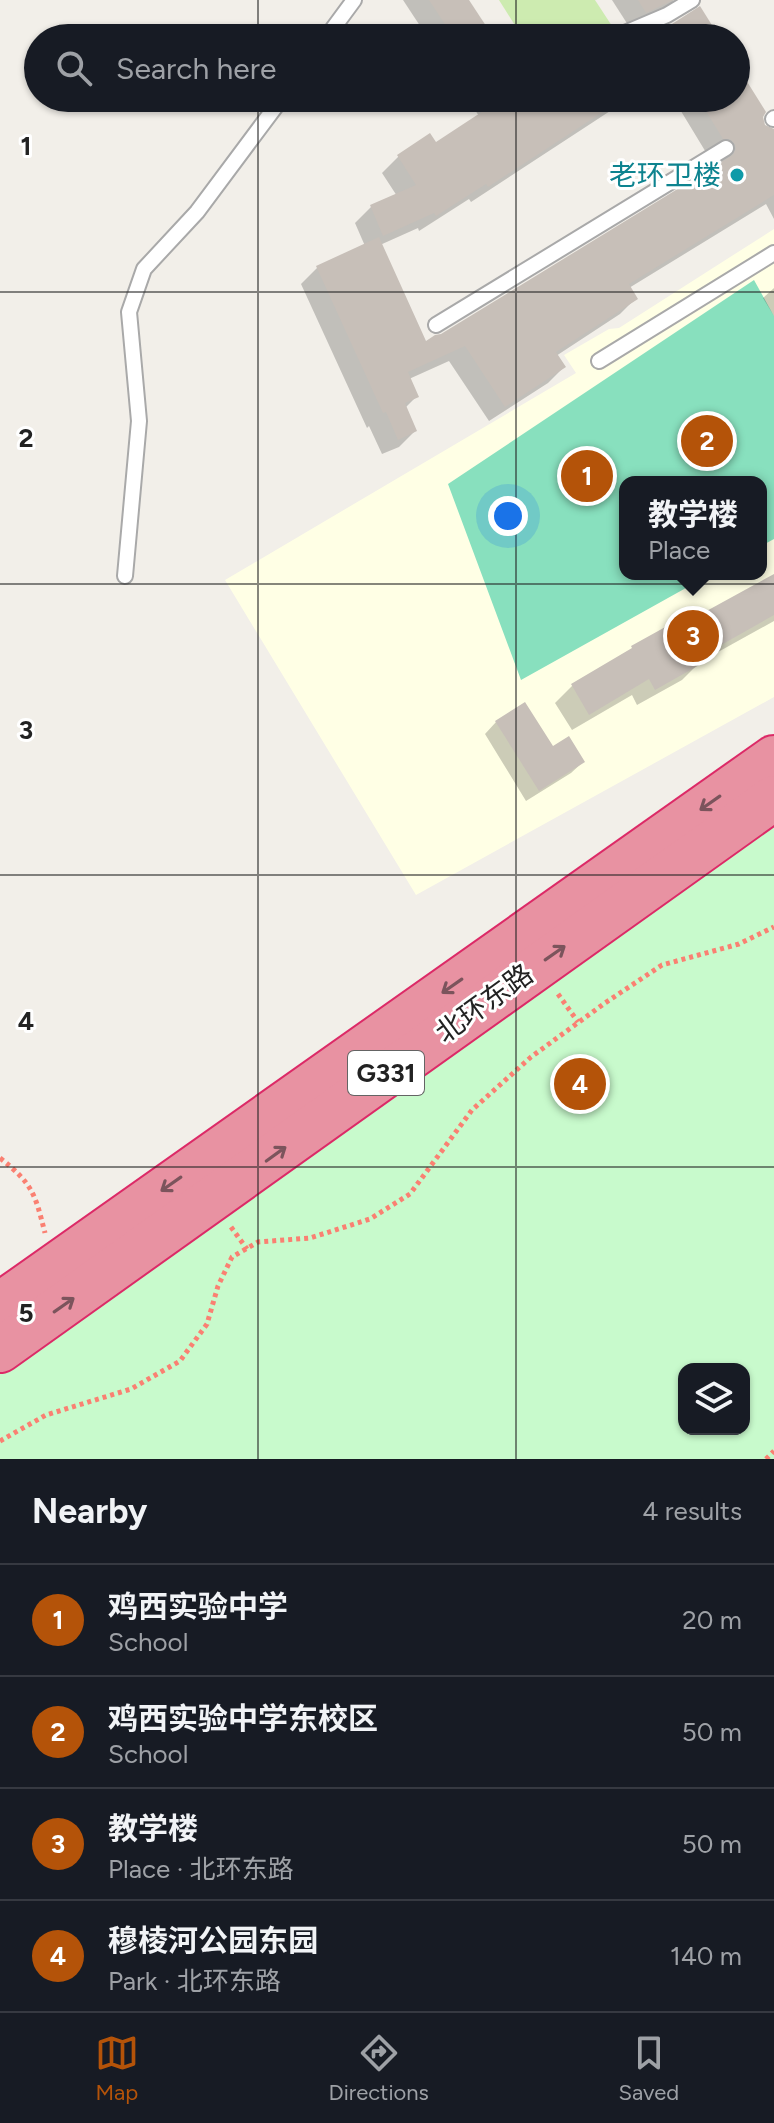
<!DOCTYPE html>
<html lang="en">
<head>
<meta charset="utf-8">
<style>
	body { margin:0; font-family:Figtree,"Noto Sans SC",sans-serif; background:#242831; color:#f1f3f6 }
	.controls { position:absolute; right:24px; bottom:24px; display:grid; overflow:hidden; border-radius:16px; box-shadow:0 2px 6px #0004 }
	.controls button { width:72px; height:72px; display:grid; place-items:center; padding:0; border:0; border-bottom:2px solid #363941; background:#171b24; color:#f1f3f6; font:40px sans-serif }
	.you { position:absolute; left:508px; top:516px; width:28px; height:28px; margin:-20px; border:6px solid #fff; border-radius:50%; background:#1a73e8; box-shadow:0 0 0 12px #1a73e833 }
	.badge { display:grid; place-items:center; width:52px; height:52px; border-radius:50%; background:#b45309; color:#fff; font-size:26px; font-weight:700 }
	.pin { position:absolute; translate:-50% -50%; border:4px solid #fff; box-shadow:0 2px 8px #0006 }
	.popup { position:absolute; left:619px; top:476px; width:148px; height:104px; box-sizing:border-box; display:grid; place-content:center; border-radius:16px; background:#171b24; filter:drop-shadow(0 2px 6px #0005); font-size:26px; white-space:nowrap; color:#9ea1a6 }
	.popup b { font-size:30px; color:#f1f3f6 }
	.popup::after { content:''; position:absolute; left:50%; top:100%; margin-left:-16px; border:16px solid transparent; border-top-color:#171b24 }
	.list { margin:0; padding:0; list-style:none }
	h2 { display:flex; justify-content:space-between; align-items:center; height:104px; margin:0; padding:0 32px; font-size:34px }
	h2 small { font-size:26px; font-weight:400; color:#9ea1a6 }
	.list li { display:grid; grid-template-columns:52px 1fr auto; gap:24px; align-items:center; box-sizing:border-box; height:112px; padding:0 32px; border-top:2px solid #363941 }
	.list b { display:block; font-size:30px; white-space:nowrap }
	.list p { margin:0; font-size:26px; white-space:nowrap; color:#9ea1a6 }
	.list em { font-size:26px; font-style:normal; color:#9ea1a6 }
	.icon { flex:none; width:44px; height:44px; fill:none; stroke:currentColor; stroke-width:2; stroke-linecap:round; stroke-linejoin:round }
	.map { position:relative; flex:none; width:774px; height:1459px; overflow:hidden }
	.search { position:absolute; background:#171b24; box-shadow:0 2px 6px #0004; left:24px; right:24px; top:24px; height:88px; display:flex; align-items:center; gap:20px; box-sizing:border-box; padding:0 28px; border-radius:44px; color:#9ea1a6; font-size:30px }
	.sheet { height:552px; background:#171b24 }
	nav { display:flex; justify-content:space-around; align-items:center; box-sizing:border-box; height:112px; border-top:2px solid #363941; background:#171b24; font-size:22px; color:#9ea1a6 }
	nav a { display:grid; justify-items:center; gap:4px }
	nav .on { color:#b45309 }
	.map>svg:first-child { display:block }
	.education { fill:#ffffe5; fill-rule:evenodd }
	.grass { fill:#cdebb0 }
	.park { fill:#c8facc; fill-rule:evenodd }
	.pitch { fill:#88e0be }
	.shadow { fill:#0003 }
	.building { fill:#c7bfb8 }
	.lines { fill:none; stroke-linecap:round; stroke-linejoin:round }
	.lane-casing { stroke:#a9a9a9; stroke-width:18 }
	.highway-casing { stroke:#dc2a67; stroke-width:48 }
	.path { stroke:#fa8072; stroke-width:5; stroke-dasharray:4 4; stroke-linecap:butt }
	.lane { stroke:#fff; stroke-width:14 }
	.highway { stroke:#e892a2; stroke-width:44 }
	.oneway { stroke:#7b545c }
	.grid { fill:none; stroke:#222; stroke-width:2; stroke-opacity:0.55 }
	.culture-dot { fill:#0f9aa8; stroke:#fff; stroke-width:3 }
	.labels { text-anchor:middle; stroke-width:6; stroke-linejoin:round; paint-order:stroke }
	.shield { fill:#fff; stroke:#646464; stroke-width:2 }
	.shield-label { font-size:26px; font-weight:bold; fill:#222 }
	.culture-label { font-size:28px; fill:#0d838f; stroke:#fff; text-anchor:end }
	.street-label { font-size:28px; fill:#222; stroke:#fff }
	.grid-label { font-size:26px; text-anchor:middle; font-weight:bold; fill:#222; stroke:#fff; stroke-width:6; stroke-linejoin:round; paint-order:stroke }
</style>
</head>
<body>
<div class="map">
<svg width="774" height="1459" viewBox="0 0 774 1459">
	<rect width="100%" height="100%" fill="#f2efe9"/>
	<path class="education" d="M 774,229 L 774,697 L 416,895 L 225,580 L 576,373 L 564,355 L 609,329 L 619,328 ZM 625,482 L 761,482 L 761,574 L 625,574 Z"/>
	<path class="grass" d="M 499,0 L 595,0 L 612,26 L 594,38 L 523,38 Z"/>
	<path class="park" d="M 774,809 L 774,1459 L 0,1459 L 0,1360 ZM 684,1369 L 744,1369 L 744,1429 L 684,1429 Z"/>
	<path class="pitch" d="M 754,280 L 774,316 L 774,539 L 761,546 L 761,482 L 625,482 L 625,574 L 711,574 L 521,680 L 448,484 Z"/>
	<g class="shadow">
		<path d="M 403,0 L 467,0 L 491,38 L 428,38 Z"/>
		<path d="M 612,0 L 674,0 L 666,9 L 630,28 Z"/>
		<path d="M 736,68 L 761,117 L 764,127 L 774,131 L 774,219 L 766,204 L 629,288 L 636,298 L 620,314 L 556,356 L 564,367 L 548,383 L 489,421 L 449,361 L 409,379 L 417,396 L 405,408 L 415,431 L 399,447 L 382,454 L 369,426 L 367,428 L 301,284 L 317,268 L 365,246 L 355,223 L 371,207 L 397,196 L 382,173 L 398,157 L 430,136 L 435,144 L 479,116 L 467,98 L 630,98 L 471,202 L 469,199 L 419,231 L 418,228 L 380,245 L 425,344 L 442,335 L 721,165 L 716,155 L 707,154 L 673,98 L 736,98 Z"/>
		<path d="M 774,288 L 774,316 L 763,298 Z"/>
		<path d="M 774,576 L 774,621 L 700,662 L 682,680 L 637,705 L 632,695 L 572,730 L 555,703 L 572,686 Z"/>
		<path d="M 496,722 L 552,749 L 583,762 L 571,773 L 526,801 L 485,734 Z"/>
	</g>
	<g class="building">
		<path d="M 429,0 L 469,0 L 494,38 L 454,38 Z"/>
		<path d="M 638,0 L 673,0 L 646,13 Z"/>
		<path d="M 700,6 L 720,38 L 639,38 L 672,24 Z"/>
		<path d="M 736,64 L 766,112 L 763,117 L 765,125 L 774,129 L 774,195 L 629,284 L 638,299 L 556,352 L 566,367 L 505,407 L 465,346 L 408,372 L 419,397 L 405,403 L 417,431 L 398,440 L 386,412 L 383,413 L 316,266 L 379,237 L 426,341 L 435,335 L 441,334 L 733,155 L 736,149 L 735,144 L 730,139 L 723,139 L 698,98 L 736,98 Z"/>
		<path d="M 503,98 L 624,98 L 488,187 L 486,184 L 436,216 L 434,213 L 383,236 L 370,205 L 416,185 L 397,155 L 430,133 L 436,142 Z"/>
		<path d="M 774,574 L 774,615 L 698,658 L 701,664 L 655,690 L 649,679 L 589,715 L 571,684 L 632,648 L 631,646 L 678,620 L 681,625 Z"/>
		<path d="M 525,702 L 553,746 L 569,736 L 585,762 L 539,791 L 495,721 Z"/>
	</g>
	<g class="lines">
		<g class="lane-casing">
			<g id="lane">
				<path d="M 326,38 L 354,0"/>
				<path d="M 613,38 L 667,15 L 692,0"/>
				<path d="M 773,119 L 774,118"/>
				<path d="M 436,325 L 726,148"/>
				<path d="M 599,361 L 774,253"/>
				<path d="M 125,576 L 139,421 L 129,312 L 144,269 L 197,212 L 282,98"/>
			</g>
		</g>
		<g class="highway-casing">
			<g id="highway">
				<path d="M 0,1305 L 774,758"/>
				<path d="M 0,1350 L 774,798"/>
			</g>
		</g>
		<g class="path">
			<path d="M 558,994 L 578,1022"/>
			<path d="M 0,1158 C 33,1184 35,1194 45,1233"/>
			<path d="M 231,1227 L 247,1249"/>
			<path d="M 0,1441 L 46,1415 L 131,1389 L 180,1361 L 207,1324 L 218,1286 L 232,1257 L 258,1242 L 310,1238 L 370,1219 L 410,1194 L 472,1110 L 531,1057 L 605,1003 L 662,965 L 739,944 L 774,927"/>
			<path d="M 766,1459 L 774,1451"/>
		</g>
		<use href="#lane" class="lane"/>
		<use href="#highway" class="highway"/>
	</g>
	<defs><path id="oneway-shaft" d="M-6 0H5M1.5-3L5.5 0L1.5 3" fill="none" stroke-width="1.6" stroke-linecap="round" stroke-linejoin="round" transform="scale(2)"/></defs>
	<g class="oneway">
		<use href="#oneway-shaft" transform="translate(710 803) rotate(145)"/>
		<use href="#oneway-shaft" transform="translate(555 953) rotate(-35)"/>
		<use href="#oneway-shaft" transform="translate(452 986) rotate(145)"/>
		<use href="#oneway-shaft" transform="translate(276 1154) rotate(-36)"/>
		<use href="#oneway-shaft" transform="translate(171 1184) rotate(145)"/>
		<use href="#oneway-shaft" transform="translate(64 1305) rotate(-35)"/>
	</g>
	<path class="grid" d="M 258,0 L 258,38M 516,0 L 516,38M 258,98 L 258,1459M 516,98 L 516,1459M 0,292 L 774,292M 0,584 L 774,584M 0,875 L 774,875M 0,1167 L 774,1167"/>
	<circle class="culture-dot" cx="737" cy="175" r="8"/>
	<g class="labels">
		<rect class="shield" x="348" y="1051" width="76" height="44" rx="6"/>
		<g class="shield-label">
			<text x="386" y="1082">G331</text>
		</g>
		<g class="culture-label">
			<text x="721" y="185">老环卫楼</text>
		</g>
		<g class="street-label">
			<text transform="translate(484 1003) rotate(-36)" y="10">北环东路</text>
		</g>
	</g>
	<g class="grid-label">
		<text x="26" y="155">1</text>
		<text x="26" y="447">2</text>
		<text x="26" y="739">3</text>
		<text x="26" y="1030">4</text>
		<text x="26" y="1322">5</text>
	</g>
</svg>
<div class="controls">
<button><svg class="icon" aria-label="layers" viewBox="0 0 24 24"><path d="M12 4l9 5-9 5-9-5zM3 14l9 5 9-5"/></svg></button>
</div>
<div class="you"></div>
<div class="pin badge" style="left:587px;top:476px">1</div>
<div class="pin badge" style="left:707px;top:441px">2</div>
<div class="pin badge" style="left:693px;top:636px">3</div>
<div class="popup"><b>教学楼</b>Place</div>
<div class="pin badge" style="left:580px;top:1084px">4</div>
<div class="search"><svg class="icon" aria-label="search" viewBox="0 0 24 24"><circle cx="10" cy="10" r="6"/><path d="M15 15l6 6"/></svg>Search here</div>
</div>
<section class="sheet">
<h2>Nearby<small>4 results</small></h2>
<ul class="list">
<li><span class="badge">1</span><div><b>鸡西实验中学</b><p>School</p></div><em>20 m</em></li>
<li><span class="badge">2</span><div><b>鸡西实验中学东校区</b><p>School</p></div><em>50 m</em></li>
<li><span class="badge">3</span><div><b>教学楼</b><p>Place · 北环东路</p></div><em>50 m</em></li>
<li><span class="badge">4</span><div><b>穆棱河公园东园</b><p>Park · 北环东路</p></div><em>140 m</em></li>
</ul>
</section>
<nav>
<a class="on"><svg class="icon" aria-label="map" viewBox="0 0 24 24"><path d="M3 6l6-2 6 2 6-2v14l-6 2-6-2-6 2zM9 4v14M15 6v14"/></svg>Map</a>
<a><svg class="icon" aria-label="directions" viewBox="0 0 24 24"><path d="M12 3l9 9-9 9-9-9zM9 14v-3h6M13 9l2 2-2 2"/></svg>Directions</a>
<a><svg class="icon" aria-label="saved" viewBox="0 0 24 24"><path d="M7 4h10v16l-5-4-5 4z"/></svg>Saved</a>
</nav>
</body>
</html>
